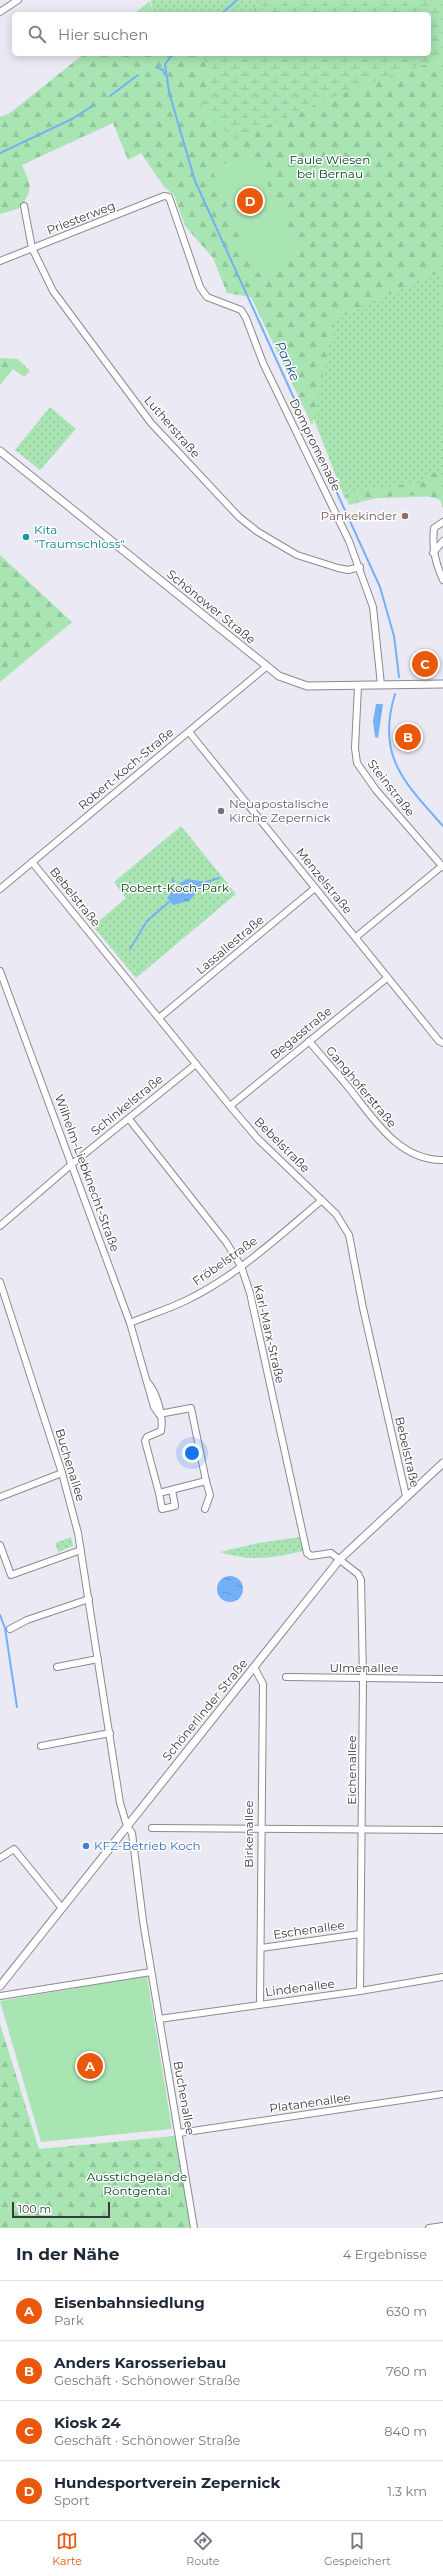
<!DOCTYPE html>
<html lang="de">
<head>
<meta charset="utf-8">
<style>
	body { margin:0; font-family:Montserrat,sans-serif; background:#f2f2f3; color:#1f2937 }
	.scale { position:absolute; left:12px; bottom:10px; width:98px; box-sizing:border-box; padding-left:4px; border:2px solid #3a3a3e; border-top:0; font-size:11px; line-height:14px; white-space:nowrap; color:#3a3a3e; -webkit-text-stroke:3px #fff; paint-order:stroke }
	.you { position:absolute; left:192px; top:1453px; width:14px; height:14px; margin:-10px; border:3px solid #fff; border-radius:50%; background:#1a73e8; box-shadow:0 0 0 6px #1a73e833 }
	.badge { display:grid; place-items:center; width:26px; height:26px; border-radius:50%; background:#ea580c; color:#fff; font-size:13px; font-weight:700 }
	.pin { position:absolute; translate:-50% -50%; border:2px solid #fff; box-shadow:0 1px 4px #0006 }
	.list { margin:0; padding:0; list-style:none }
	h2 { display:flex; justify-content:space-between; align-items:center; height:52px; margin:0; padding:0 16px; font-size:17px }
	h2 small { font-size:13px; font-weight:400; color:#747a83 }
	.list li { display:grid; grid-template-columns:26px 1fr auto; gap:12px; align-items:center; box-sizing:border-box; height:60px; padding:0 16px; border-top:1px solid #e0e1e3 }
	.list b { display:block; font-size:15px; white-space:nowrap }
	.list p { margin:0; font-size:13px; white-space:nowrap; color:#747a83 }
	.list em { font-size:13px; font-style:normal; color:#747a83 }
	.icon { flex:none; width:22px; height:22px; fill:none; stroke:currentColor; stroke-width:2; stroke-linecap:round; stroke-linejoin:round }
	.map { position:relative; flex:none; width:443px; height:2228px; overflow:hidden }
	.search { position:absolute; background:#fff; box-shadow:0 2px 10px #0003; left:12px; right:12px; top:12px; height:44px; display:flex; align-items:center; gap:10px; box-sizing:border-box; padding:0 14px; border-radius:6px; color:#747a83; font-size:15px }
	.sheet { height:292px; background:#fff }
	nav { display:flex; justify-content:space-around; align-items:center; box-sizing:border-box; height:56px; border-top:1px solid #e0e1e3; background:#fff; font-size:11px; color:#747a83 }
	nav a { display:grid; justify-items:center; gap:2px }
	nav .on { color:#ea580c }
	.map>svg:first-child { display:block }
	.grass { fill:url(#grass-dots) }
	.forest { fill:url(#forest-firs) }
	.wetland { fill:url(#wetland-marsh) }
	.garden { fill:#a8e5b3 }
	.water { fill:url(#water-ripples) }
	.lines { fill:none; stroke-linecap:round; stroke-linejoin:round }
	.stream { stroke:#74b0f8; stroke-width:2 }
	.minor-casing { stroke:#8b8a93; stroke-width:8 }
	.tertiary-casing { stroke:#8b8a93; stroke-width:9 }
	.minor { stroke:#fff; stroke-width:6 }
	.tertiary { stroke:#fff; stroke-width:7 }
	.education-dot { fill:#8d6e63; stroke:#fff; stroke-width:1.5 }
	.culture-dot { fill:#0f9aa8; stroke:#fff; stroke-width:1.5 }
	.worship-dot { fill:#6b7280; stroke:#fff; stroke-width:1.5 }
	.shop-dot { fill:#3f7fe0; stroke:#fff; stroke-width:1.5 }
	.labels { text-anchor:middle; stroke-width:3; stroke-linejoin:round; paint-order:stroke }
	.park-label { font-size:12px; fill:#06451c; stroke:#fff }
	.street-label { font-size:12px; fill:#3a3a3e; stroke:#fff }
	.education-label { font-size:12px; fill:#785e54; stroke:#fff; text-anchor:end }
	.culture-label { font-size:12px; fill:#0d838f; stroke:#fff; text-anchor:start }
	.worship-label { font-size:12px; fill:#5b616d; stroke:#fff; text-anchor:start }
	.shop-label { font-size:12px; fill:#366cbe; stroke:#fff; text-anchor:start }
	.water-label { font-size:13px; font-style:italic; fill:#0e4c8c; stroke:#fff }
</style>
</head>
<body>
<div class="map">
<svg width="443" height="2228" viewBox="0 0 443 2228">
	<defs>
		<pattern id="grass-dots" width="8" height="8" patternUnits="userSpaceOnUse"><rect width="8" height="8" fill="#a8e5b3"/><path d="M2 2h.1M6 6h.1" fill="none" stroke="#91c59b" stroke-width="1.8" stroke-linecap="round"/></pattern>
		<pattern id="forest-firs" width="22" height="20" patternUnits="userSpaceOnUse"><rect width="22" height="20" fill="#a8e5b3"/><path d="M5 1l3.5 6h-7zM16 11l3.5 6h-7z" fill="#91c59b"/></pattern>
		<pattern id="wetland-marsh" width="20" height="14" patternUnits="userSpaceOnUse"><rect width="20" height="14" fill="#a8e5b3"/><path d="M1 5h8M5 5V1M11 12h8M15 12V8" fill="none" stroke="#91c59b"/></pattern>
		<pattern id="water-ripples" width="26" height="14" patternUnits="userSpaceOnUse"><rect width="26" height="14" fill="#74b0f8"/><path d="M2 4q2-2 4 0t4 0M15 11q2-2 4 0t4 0" fill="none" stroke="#6090ca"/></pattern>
	</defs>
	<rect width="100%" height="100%" fill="#ebe9f4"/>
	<g class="grass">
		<path d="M 151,0 L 443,0 L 443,496 L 345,499 L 288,353 L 429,54 L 429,14 L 153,14 Z"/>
		<path d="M 50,407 L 76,429 L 40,470 L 15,450 Z"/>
		<path d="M 181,826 L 236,894 L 136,978 L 93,926 L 126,898 L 114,882 Z"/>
		<path d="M 71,1537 L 73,1546 L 58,1552 L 55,1543 Z"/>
		<path d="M 300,1537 L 303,1551 C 272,1558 252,1562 220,1552 L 258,1543 Z"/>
	</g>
	<g class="forest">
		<path d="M 418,0 L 443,19 L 443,434 L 439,433 L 441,271 L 335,318 L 312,425 L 251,297 L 227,293 L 213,258 L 185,226 L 174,195 L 164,187 L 141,153 L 128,160 L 113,123 L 22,165 C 31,186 34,188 20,208 L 0,214 L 0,117 L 10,113 L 84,54 L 429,54 L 429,14 Z"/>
		<path d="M 150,1 L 153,14 L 134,14 Z"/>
		<path d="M 0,358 L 18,359 L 30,371 L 24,377 L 13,369 L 0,385 Z"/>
		<path d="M 434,472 L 443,475 L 443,508 L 440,500 C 418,490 372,498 349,505 L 345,495 L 364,490 L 422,482 Z"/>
		<path d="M 0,555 L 72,622 L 0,682 Z"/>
		<path d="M 0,2024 L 39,2149 L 176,2136 L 191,2228 L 0,2228 Z"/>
	</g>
	<path class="wetland" d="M 266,0 L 443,0 L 443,59 L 358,87 L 235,139 L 200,108 L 211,82 L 203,54 L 429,54 L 429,14 L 247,14 Z"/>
	<g class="garden">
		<path d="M 254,156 L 301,254 L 255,274 L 211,167 Z"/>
		<path d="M 147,1976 L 172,2129 L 41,2142 L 0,2001 Z"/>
	</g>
	<g class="water">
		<path d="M 376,704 L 383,704 L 378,738 L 375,737 L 373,721 Z"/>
		<path d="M 172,877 L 177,885 L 187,879 L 206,882 L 189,901 L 173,905 L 167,898 L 176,886 L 172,882 Z"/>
		<circle cx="230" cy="1589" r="13"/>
	</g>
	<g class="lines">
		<g class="stream">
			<path d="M 221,14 L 237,0"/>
			<path d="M 173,54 L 165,64 L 169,92 L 195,181 L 380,587 L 394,636 L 399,677"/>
			<path d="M 156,67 L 163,70 L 165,75"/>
			<path d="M 110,96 L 138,75"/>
			<path d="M 0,153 L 72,119 L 94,105"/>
			<path d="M 395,694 C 376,756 404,782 443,826"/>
			<path d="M 206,882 L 219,878"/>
			<path d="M 130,949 L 147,921 L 169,902"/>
			<path d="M 0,1615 L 5,1628 L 17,1707"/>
		</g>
		<g class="minor-casing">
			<g id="minor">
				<path d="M 0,12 L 18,0"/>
				<path d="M 24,206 L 32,248 L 53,291 L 151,423 L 239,517 L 258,532 L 297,555 L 338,568 L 348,570 L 360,567"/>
				<path d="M 0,261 L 164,196 L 169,197 L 200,287 L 207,297 L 241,310 L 246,318 L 263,363 L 349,541 L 373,607 L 381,685"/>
				<path d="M 443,522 L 434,528 C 432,548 435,562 443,580"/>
				<path d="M 433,553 L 443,541"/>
				<path d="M 358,686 L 355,748 L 357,763 L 376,790 L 443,867"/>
				<path d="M 189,732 L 439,1041 L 443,1043"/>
				<path d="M 32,862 L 230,1106 L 258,1139 L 336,1214 L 349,1235 L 363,1308 L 406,1496"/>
				<path d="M 0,889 L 266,667"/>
				<path d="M 356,937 L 442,866"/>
				<path d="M 0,971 L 130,1323 L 154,1407 L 159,1414"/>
				<path d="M 159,1018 L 315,888"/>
				<path d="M 309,1041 C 322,1057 336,1072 349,1088 C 373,1118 399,1161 443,1160"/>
				<path d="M 230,1106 L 387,978"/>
				<path d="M 129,1119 L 226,1242 L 241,1266 L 250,1293 L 307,1553 L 311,1556 L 331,1553 L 358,1574 L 361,1580 L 363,1679 L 360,1991"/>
				<path d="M 0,1226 L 72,1164 L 196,1064"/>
				<path d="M 0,1282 L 62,1473 L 78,1533 L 120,1803 L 127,1826 L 132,1833 L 143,1921 L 194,2228"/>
				<path d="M 130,1323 C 149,1315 169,1309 187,1300 C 237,1276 280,1235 322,1200"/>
				<path d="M 149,1384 C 157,1394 164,1418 161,1431 L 147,1437 L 145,1441 L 159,1493 L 206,1481 L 191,1408 L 159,1414"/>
				<path d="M 159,1493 L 162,1509 L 175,1506 L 172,1490"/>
				<path d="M 0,1497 L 62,1473"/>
				<path d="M 205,1509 L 210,1495 L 206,1481"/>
				<path d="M 0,1545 L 11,1575 L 81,1550"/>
				<path d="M 10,1629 L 27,1620 L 89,1599"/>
				<path d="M 57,1667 L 98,1659"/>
				<path d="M 254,1667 L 263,1684 L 260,2004"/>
				<path d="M 286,1677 L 443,1679"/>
				<path d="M 41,1746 L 110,1733"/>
				<path d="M 152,1828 L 443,1830"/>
				<path d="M 0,1858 L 14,1849 L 61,1907"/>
				<path d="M 261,1948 L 360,1934"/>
				<path d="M 0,1996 L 151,1972"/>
				<path d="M 159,2019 L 360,1991 L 443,1977"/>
				<path d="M 179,2133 L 443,2094"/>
				<path d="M 429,2228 L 443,2226"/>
			</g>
		</g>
		<g class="tertiary-casing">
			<g id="tertiary">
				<path d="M 0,451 L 279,676 L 307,686 L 443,684"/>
				<path d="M 0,1986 L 340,1559 L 443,1463"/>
			</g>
		</g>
		<use href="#minor" class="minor"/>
		<use href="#tertiary" class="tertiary"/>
	</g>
	<circle class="education-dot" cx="405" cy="516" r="4"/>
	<circle class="culture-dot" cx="26" cy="537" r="4"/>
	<circle class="worship-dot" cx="221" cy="811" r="4"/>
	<circle class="shop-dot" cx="86" cy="1846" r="4"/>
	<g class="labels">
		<g class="park-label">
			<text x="330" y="164">Faule Wiesen<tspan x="330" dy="14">bei Bernau</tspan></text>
			<text x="175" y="892">Robert-Koch-Park</text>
			<text x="137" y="2181">Ausstichgelände<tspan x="137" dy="14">Röntgental</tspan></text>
		</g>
		<g class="street-label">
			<text transform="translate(81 218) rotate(-21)" y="4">Priesterweg</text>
			<text transform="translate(172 427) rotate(49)" y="4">Lutherstraße</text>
			<text transform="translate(315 445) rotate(64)" y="4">Dompromenade</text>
			<text transform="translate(211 607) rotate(39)" y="4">Schönower Straße</text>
			<text transform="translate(126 769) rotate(-40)" y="4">Robert-Koch-Straße</text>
			<text transform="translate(391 788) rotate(52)" y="4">Steinstraße</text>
			<text transform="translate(324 881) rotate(51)" y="4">Menzelstraße</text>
			<text transform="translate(75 897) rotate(51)" y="4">Bebelstraße</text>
			<text transform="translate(230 945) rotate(-40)" y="4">Lassallestraße</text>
			<text transform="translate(301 1033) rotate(-39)" y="4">Begasstraße</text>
			<text transform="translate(361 1087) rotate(50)" y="4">Ganghoferstraße</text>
			<text transform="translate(127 1105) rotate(-39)" y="4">Schinkelstraße</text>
			<text transform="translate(282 1145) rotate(45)" y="4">Bebelstraße</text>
			<text transform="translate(87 1173) rotate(70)" y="4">Wilhelm-Liebknecht-Straße</text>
			<text transform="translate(225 1261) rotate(-35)" y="4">Fröbelstraße</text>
			<text transform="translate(269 1334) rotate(77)" y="4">Karl-Marx-Straße</text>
			<text transform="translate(407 1452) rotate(77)" y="4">Bebelstraße</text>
			<text transform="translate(70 1465) rotate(73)" y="4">Buchenallee</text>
			<text x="364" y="1672">Ulmenallee</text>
			<text transform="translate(205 1710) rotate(-51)" y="4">Schönerlinder Straße</text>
			<text transform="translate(352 1770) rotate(-90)" y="4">Eichenallee</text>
			<text transform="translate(249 1834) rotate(-90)" y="4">Birkenallee</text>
			<text transform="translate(309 1930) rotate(-8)" y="4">Eschenallee</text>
			<text transform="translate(300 1988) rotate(-7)" y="4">Lindenallee</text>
			<text transform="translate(184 2098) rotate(80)" y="4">Buchenallee</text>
			<text transform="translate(310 2103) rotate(-8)" y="4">Platanenallee</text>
		</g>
		<g class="education-label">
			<text x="397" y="520">Pankekinder</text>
		</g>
		<g class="culture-label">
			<text x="34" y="534">Kita<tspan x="34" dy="14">"Traumschloss"</tspan></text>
		</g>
		<g class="worship-label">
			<text x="229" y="808">Neuapostalische<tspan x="229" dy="14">Kirche Zepernick</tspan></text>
		</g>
		<g class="shop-label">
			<text x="94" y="1850">KFZ-Betrieb Koch</text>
		</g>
		<g class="water-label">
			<text transform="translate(288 361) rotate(66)" y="5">Panke</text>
		</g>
	</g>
</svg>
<div class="scale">100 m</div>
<div class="you"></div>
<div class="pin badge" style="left:90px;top:2066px">A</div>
<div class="pin badge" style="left:408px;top:737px">B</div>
<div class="pin badge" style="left:425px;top:664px">C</div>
<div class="pin badge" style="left:250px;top:201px">D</div>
<div class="search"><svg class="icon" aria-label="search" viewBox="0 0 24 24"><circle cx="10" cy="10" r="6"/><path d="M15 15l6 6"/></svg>Hier suchen</div>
</div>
<section class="sheet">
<h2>In der Nähe<small>4 Ergebnisse</small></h2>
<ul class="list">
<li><span class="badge">A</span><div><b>Eisenbahnsiedlung</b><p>Park</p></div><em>630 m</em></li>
<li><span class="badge">B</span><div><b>Anders Karosseriebau</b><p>Geschäft · Schönower Straße</p></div><em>760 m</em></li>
<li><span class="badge">C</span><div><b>Kiosk 24</b><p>Geschäft · Schönower Straße</p></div><em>840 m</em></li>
<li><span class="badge">D</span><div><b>Hundesportverein Zepernick</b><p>Sport</p></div><em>1.3 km</em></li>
</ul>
</section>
<nav>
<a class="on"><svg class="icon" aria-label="map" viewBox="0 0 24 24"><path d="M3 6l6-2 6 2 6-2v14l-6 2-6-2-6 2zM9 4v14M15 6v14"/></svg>Karte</a>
<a><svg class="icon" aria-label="directions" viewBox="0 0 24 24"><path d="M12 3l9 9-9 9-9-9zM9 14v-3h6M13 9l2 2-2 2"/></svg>Route</a>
<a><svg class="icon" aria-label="saved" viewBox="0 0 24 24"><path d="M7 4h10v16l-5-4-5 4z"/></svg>Gespeichert</a>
</nav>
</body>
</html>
